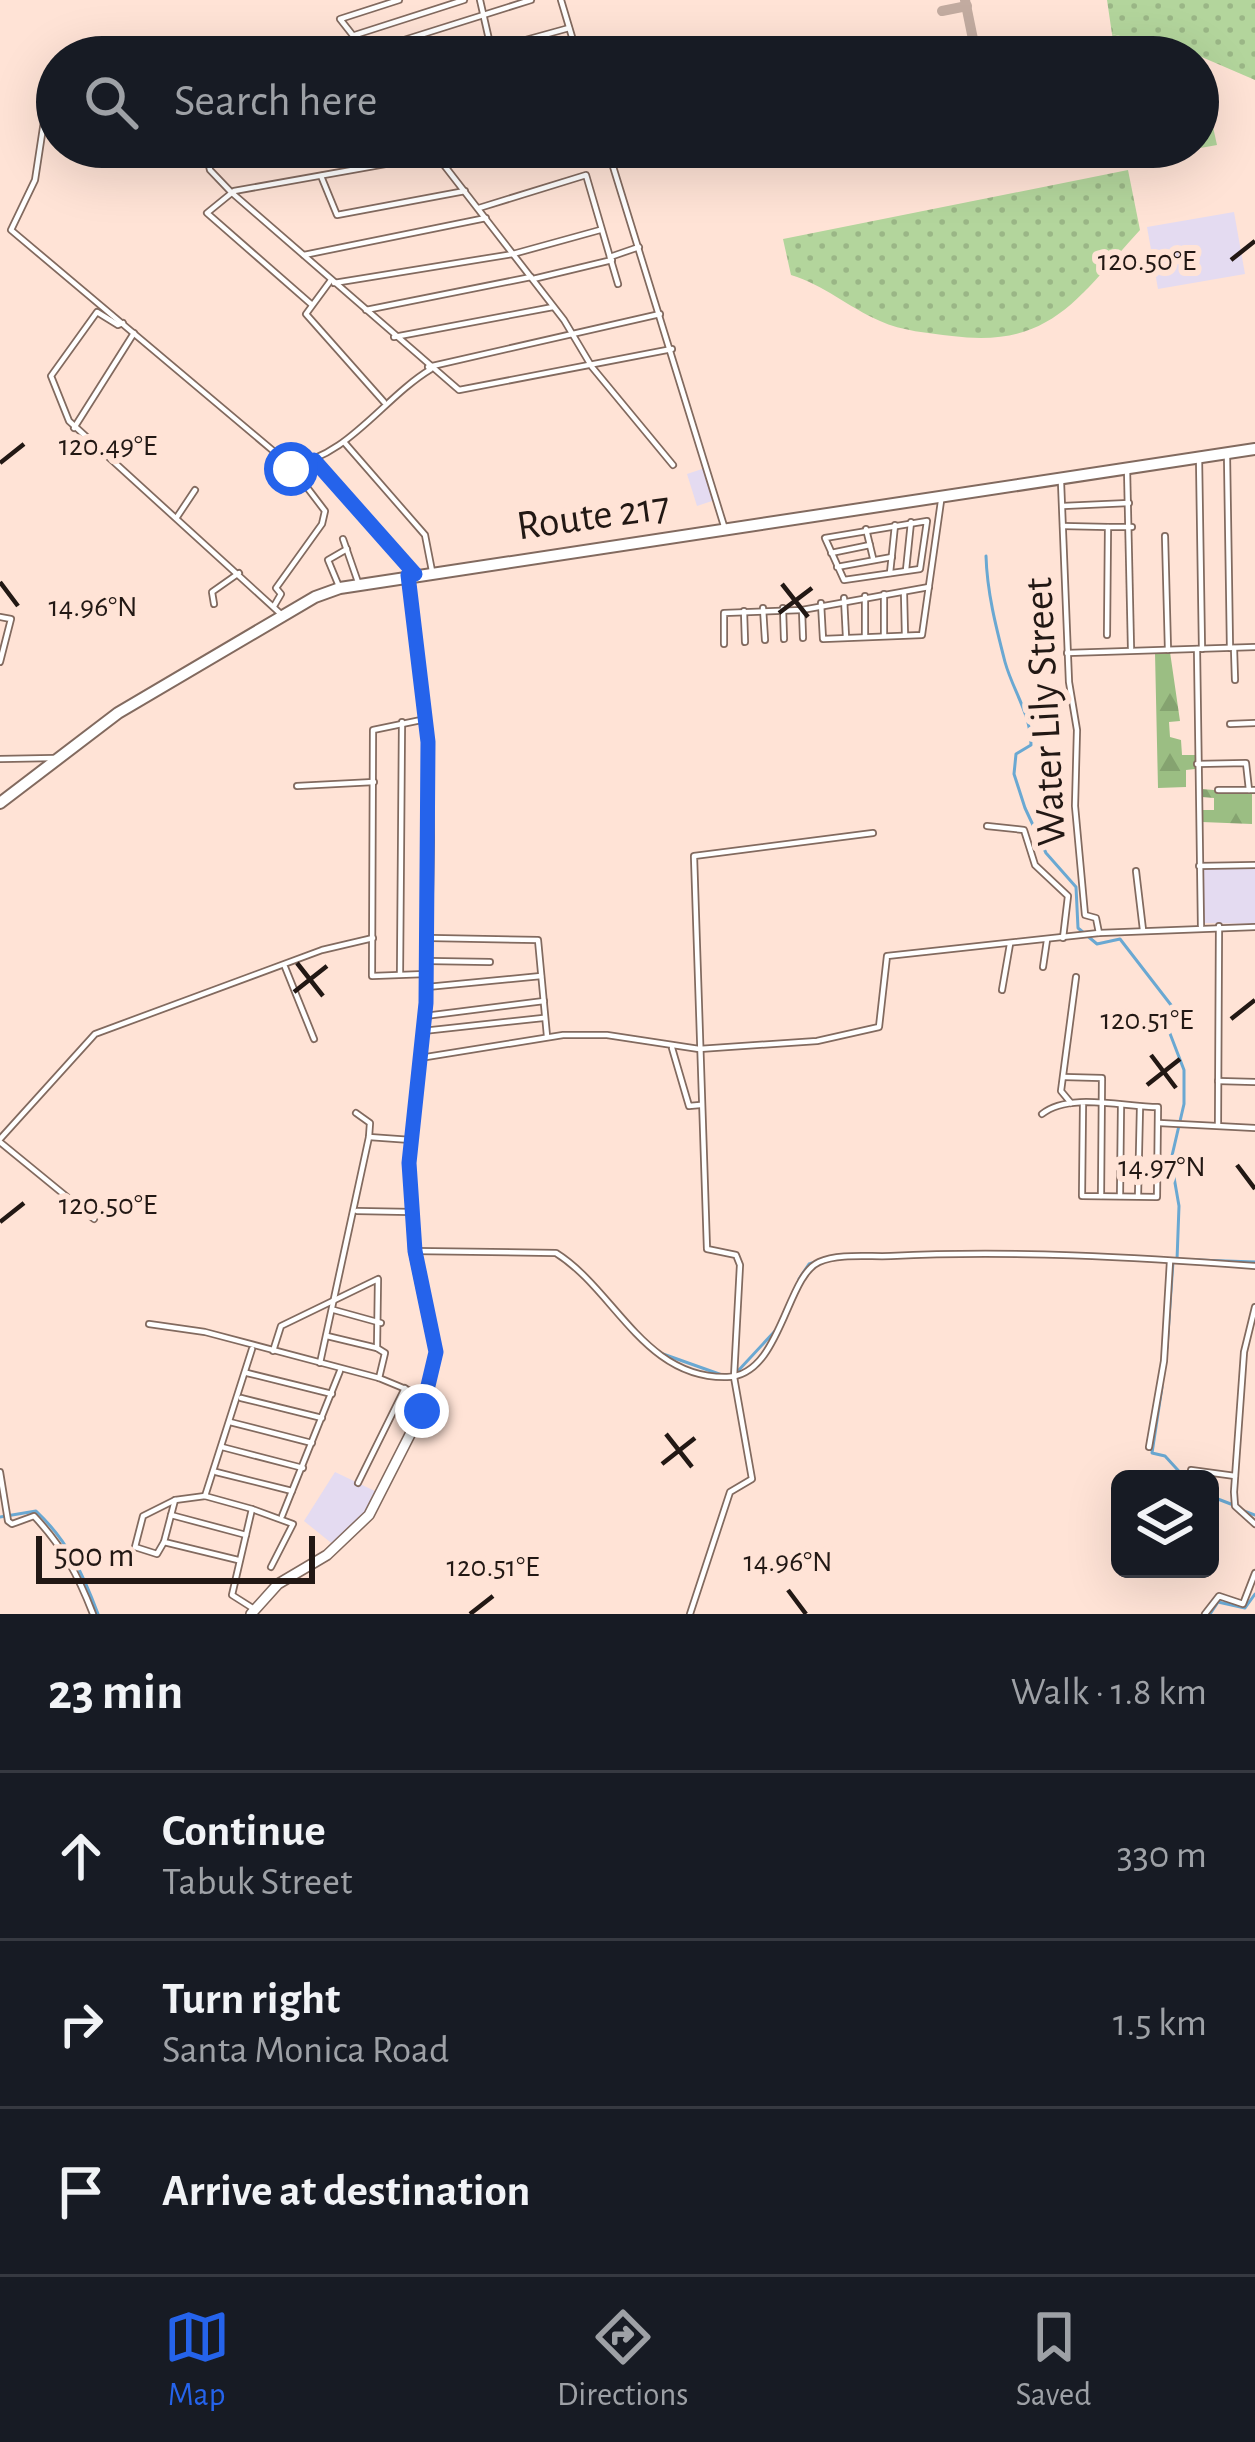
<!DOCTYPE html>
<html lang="en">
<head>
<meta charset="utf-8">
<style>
	body { margin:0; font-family:"Alegreya Sans",sans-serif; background:#20242c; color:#f1f3f6 }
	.controls { position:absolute; right:36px; bottom:36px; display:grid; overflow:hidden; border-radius:18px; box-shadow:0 12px 48px #0002 }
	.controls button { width:108px; height:108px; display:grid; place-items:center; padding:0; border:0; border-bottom:3px solid #363941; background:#171b24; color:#f1f3f6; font:60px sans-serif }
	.scale { position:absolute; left:36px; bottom:30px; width:279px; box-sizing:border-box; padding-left:12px; border:6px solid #221814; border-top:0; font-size:33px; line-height:42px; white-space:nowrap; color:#221814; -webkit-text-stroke:9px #ffe3d6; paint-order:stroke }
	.stop { position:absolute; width:36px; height:36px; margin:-27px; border:9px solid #2563eb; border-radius:50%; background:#fff }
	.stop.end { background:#2563eb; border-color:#fff; box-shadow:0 3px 12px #0008 }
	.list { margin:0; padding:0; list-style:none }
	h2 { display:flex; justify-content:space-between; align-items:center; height:156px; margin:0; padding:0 48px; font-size:51px }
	h2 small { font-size:39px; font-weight:400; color:#9ea1a6 }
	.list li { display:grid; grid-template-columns:78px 1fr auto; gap:36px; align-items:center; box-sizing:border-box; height:168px; padding:0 48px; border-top:3px solid #363941 }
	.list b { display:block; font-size:45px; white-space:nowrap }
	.list p { margin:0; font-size:39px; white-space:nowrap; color:#9ea1a6 }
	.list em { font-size:39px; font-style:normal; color:#9ea1a6 }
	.icon { flex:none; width:66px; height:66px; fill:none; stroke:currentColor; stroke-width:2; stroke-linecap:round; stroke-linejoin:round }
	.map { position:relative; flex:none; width:1255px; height:1614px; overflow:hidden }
	.search { position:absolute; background:#171b24; box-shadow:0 12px 48px #0002; left:36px; right:36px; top:36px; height:132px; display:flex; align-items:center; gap:30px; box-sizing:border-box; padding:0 42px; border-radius:66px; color:#9ea1a6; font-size:45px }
	.sheet { height:660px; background:#171b24 }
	nav { display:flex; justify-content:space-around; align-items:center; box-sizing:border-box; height:168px; border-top:3px solid #363941; background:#171b24; font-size:33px; color:#9ea1a6 }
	nav a { display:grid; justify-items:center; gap:6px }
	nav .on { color:#2563eb }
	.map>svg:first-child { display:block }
	.education { fill:#e4dbf1 }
	.grass { fill:url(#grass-dots) }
	.forest { fill:url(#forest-firs) }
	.park { fill:url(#park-tufts) }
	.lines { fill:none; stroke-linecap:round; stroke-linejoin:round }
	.stream { stroke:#6aa8d2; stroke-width:3 }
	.taxiway { stroke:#c2aba0; stroke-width:10 }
	.street-casing { stroke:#826a5f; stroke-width:8 }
	.secondary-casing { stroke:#826a5f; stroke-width:12 }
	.primary-casing { stroke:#826a5f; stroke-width:14 }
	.street { stroke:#fff; stroke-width:4.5 }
	.secondary { stroke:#fff; stroke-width:9 }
	.primary { stroke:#fff; stroke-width:10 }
	.route { stroke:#2563eb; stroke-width:15 }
	.ticks { fill:none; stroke:#221814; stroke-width:4.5 }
	.labels { text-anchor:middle; stroke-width:12; stroke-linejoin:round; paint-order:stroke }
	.street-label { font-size:42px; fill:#221814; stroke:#ffe3d6 }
	.ticks-label { font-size:30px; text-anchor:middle; fill:#221814; stroke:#ffe3d6; stroke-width:12; stroke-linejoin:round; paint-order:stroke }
</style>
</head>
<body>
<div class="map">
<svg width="1255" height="1614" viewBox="0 0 1255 1614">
	<defs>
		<pattern id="grass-dots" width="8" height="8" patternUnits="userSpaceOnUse" patternTransform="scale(3)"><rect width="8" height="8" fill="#b3d59c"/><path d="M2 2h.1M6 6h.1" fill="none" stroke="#9ab686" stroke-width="1.8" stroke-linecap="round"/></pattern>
		<pattern id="forest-firs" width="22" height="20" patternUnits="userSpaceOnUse" patternTransform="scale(3)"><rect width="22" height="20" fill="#9bbe83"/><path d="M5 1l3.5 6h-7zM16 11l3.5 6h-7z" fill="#85a370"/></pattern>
		<pattern id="park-tufts" width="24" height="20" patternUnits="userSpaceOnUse" patternTransform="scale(3)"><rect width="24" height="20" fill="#b3d59c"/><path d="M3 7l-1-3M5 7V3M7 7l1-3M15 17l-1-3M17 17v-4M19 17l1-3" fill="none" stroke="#9ab686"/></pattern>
	</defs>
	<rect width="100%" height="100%" fill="#ffe3d6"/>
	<g class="education">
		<path d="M 1234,212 L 1245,274 L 1158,289 L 1147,227 Z"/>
		<path d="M 705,468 L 715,500 L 697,506 L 687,474 Z"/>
		<path d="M 1202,867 L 1255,867 L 1255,924 L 1201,923 Z"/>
		<path d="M 335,1472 L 379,1493 L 362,1521 L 335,1546 L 304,1521 Z"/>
	</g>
	<g class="grass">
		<path d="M 1107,0 L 1255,0 L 1255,80 L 1197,55 L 1112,34 Z"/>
		<path d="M 1128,170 L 1140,230 C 1079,296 1052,349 952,336 C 928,333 902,331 880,321 C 848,307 824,285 791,275 L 783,239 Z"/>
	</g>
	<g class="forest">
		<path d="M 1170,652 L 1180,721 L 1169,722 L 1170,737 L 1181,740 L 1182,755 L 1195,755 L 1195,769 L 1186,770 L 1186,787 L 1158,788 L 1155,653 Z"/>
		<path d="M 1201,789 L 1252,793 L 1252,824 L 1202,822 L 1202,810 L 1214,810 L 1214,798 L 1202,797 Z"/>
	</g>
	<g class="park">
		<path d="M 1112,34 L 1198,57 L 1116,57 Z"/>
		<path d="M 1198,59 L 1217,145 L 1134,160 L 1131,147 L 1198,147 Z"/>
	</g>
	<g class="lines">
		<g class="stream">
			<path d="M 986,556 C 987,592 996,627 1005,662 C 1013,691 1031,714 1031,745 L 1016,754 L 1014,774 L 1025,808 L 1046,853 L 1076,887 L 1078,928 L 1097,944 L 1120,939 L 1171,1005 L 1169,1031 L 1184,1070 L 1184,1104 L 1171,1160 L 1179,1206 L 1177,1260"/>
			<path d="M 927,1253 L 953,1252"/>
			<path d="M 1197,1260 L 1255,1262"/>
			<path d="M 799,1279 L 809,1264 L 828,1258"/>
			<path d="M 1167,1348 L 1173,1262"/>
			<path d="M 663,1354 L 722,1375"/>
			<path d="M 737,1372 L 775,1331"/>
			<path d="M 1162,1387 L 1152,1453 L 1165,1456 L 1186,1479"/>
			<path d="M 1210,1496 L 1236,1506"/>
			<path d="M 1244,1511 L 1255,1515"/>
			<path d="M 0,1517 L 36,1511 C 68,1541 83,1574 98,1614"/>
			<path d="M 1210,1614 L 1218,1602 L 1245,1608 L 1255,1594"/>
		</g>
		<g class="taxiway">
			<path d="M 965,0 L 975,49"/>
			<path d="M 942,11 L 967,6"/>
		</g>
		<g class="street-casing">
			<g id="street">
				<path d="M 399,0 L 340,19 L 366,52 L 531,0"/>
				<path d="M 480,0 L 493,57"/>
				<path d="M 561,0 L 578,57"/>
				<path d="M 355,35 L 464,0"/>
				<path d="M 347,43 L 357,57"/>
				<path d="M 464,57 L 569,28"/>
				<path d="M 46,108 L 35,180 L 11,230 L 290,465 L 325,511 L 322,524 L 276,588 L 281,594 L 274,606"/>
				<path d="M 192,147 L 207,157 L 210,170 L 231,192 L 459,390 L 672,349"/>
				<path d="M 430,147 L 564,320 L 592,367 L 673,465"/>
				<path d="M 500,147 L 503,161"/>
				<path d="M 607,147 L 724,526"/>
				<path d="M 210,163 L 298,147"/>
				<path d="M 321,176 L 337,215 L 465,191"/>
				<path d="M 479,208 L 586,175 L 610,257"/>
				<path d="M 304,255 L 486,218"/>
				<path d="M 533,279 L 612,260"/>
				<path d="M 331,280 L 306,314 L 384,402"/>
				<path d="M 334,283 L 513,254 L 600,230"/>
				<path d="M 618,284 L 610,257 L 639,247"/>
				<path d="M 311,304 L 207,213 L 234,191 L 436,155"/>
				<path d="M 366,310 L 531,277"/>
				<path d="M 123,323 L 118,325 L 97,312 L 51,376 L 69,421 L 283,616"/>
				<path d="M 394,337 L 553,307"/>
				<path d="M 428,367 L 660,314"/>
				<path d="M 74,428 L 134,333"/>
				<path d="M 344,442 L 425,535 L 432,571"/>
				<path d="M 1227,455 L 1230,648"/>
				<path d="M 1199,457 L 1202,649"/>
				<path d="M 313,460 L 415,574"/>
				<path d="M 290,465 C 347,458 383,398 431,369"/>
				<path d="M 1127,468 L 1131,648"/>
				<path d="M 1061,482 L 1069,682 L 1077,730 L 1075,806 L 1085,915 L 1096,918 L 1099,933"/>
				<path d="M 1063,506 L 1129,503"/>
				<path d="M 177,517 L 195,490"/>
				<path d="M 927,521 L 920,569 L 844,580 L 825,538 Z"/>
				<path d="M 1063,526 L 1108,527 L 1107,635"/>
				<path d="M 1108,527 L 1132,527"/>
				<path d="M 866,529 L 873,558"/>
				<path d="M 1165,536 L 1168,650"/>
				<path d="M 343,539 L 359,585"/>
				<path d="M 831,553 L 870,545"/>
				<path d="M 837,567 L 892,557"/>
				<path d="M 906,570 L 911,522"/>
				<path d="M 890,573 L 895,525"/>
				<path d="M 338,584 L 328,560 L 347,549"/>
				<path d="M 904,593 L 905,635"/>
				<path d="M 884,594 L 884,635"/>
				<path d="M 865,596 L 865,636"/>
				<path d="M 844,598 L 846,637"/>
				<path d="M 821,603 L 823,639 L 922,635 L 941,501"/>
				<path d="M 214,604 L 212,592 L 239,573"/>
				<path d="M 763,608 L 765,640"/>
				<path d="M 783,608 L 784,639"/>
				<path d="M 802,610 L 803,638"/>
				<path d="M 744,611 L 745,642"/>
				<path d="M 0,617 L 11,619 L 0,662"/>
				<path d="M 724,644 L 724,613 L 802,610 L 929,587"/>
				<path d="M 1234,648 L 1235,680"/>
				<path d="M 1197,649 L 1201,926"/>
				<path d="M 1067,653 L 1255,647"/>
				<path d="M 426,719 L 373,730 L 372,976 L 426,974"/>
				<path d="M 1230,724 L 1255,723"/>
				<path d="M 0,759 L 54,758"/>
				<path d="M 1197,764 L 1246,763 L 1249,790"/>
				<path d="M 297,786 L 374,782"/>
				<path d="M 1218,790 L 1255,790"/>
				<path d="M 987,826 L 1024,830 L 1035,865 L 1068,896 L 1063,938"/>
				<path d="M 1199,866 L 1255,865"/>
				<path d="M 1136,871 L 1143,930"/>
				<path d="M 431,938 L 538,940 L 547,1036"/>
				<path d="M 429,961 L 490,962"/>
				<path d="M 285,967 L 314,1039"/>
				<path d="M 1043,967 L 1047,940"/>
				<path d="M 400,974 L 402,722"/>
				<path d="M 427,987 L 541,976"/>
				<path d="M 1002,990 L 1010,944"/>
				<path d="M 425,1016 L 544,1001"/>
				<path d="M 423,1031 L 543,1018"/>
				<path d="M 672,1048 L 689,1106 L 700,1105"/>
				<path d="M 420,1058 L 563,1035 L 607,1035 L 699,1049 L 817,1041 L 879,1027 L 887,956 L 1099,933 L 1255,927"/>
				<path d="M 1064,1077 L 1102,1078 L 1101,1196"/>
				<path d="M 1218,1081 L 1255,1082"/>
				<path d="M 1071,1103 L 1061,1091 L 1076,977"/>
				<path d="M 1042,1114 C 1069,1092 1124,1107 1158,1107 L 1157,1197 L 1082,1196 L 1083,1105"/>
				<path d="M 1159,1123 L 1255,1128"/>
				<path d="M 1218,1124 L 1219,926"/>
				<path d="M 369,1137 L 411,1140"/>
				<path d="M 0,1139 L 95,1034 L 322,950 L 373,938"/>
				<path d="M 0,1142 L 94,1219"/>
				<path d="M 1120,1196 L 1121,1106"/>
				<path d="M 1138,1196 L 1140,1107"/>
				<path d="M 357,1211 L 411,1212"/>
				<path d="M 414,1251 L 556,1253 C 615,1290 644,1379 727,1377 C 781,1376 786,1276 819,1262 C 839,1253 870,1257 891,1256 C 1011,1250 1135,1257 1255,1266"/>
				<path d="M 1255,1307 L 1244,1352 L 1234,1492 L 1235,1506 L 1255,1524"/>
				<path d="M 334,1310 L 381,1323"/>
				<path d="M 149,1324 L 205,1332 L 379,1378 L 425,1397"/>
				<path d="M 327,1336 L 377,1348"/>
				<path d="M 252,1349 L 205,1496 L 252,1509 L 232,1595 L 254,1609"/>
				<path d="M 273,1351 L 281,1326 L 378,1279 L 377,1348 L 385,1353 L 379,1378"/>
				<path d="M 320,1363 L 369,1137 L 370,1123 L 356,1113"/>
				<path d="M 247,1373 L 332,1394"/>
				<path d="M 241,1398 L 322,1418"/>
				<path d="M 230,1422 L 312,1443"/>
				<path d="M 222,1447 L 303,1468"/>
				<path d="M 1149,1447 L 1164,1361 L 1170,1261"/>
				<path d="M 1191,1470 L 1235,1476"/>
				<path d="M 0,1472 L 8,1521 L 12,1524 L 34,1516 C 63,1547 78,1575 93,1614"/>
				<path d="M 216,1472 L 292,1491"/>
				<path d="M 358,1483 L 405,1388"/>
				<path d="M 175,1500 L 164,1542 L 238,1560"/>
				<path d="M 252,1509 L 293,1524 L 271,1567"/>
				<path d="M 171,1515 L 246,1535"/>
				<path d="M 282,1516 L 340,1371"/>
				<path d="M 164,1542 L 157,1554 L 135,1547 L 143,1516 L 175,1500 L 205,1496"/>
				<path d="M 690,1614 L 730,1492 L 752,1479 L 734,1377 L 740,1265 L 736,1255 L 707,1249 L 694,856 L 873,833"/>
				<path d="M 1205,1614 L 1219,1596 L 1243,1604 L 1255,1573"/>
			</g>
		</g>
		<g class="secondary-casing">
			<path id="secondary" d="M 251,1614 L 278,1584 L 327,1555 L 369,1515 L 422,1411 L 436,1355 L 414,1251 L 409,1163 L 426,1003 L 429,839 L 428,742 L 408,575"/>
		</g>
		<g class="primary-casing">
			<path id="primary" d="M 0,803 L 118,713 L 315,597 L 340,588 L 1255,449"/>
		</g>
		<use href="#street" class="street"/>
		<use href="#secondary" class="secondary"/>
		<use href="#primary" class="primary"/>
	</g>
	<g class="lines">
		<path class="route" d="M 291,469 L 290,465 L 314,460 L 415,574 L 408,575 L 428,742 L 426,1003 L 409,1163 L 415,1251 L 436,1352 L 422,1411"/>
	</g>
	<path class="ticks" d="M 1231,260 L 1255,241M 0,463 L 24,444M 0,582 L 18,606M 782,584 L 808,617M 779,613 L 812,588M 297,963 L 323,996M 294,992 L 327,966M 1231,1019 L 1255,1000M 1151,1055 L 1176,1088M 1147,1085 L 1180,1059M 1237,1165 L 1255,1189M 0,1222 L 24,1203M 666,1434 L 692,1467M 662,1464 L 695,1438M 788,1590 L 806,1614M 470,1614 L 493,1596"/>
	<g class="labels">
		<g class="street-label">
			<text transform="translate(593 514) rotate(-8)" y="15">Route 217</text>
			<text transform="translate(1043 712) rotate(-93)" y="15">Water Lily Street</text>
		</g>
	</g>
	<g class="ticks-label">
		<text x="1147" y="270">120.50°E</text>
		<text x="108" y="455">120.49°E</text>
		<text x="93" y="616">14.96°N</text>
		<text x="1147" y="1029">120.51°E</text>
		<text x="1162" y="1176">14.97°N</text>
		<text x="108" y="1214">120.50°E</text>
		<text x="788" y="1571">14.96°N</text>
		<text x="493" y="1576">120.51°E</text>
	</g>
</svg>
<div class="controls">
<button><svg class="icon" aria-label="layers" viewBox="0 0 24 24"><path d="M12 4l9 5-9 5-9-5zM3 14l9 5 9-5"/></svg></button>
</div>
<div class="scale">500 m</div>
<div class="stop" style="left:291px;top:469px"></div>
<div class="stop end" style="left:422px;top:1411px"></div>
<div class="search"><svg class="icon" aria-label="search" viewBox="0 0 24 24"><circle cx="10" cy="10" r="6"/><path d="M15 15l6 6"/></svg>Search here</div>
</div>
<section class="sheet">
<h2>23 min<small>Walk · 1.8 km</small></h2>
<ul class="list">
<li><svg class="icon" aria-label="ahead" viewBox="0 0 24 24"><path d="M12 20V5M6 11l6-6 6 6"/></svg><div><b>Continue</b><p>Tabuk Street</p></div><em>330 m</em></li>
<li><svg class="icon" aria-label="right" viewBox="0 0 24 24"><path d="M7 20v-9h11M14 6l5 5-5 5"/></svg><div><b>Turn right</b><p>Santa Monica Road</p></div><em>1.5 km</em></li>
<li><svg class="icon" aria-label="arrive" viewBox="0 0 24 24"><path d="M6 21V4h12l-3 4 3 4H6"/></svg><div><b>Arrive at destination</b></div></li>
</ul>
</section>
<nav>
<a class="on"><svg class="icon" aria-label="map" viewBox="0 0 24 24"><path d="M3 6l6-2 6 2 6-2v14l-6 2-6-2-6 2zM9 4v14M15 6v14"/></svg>Map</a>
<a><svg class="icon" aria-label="directions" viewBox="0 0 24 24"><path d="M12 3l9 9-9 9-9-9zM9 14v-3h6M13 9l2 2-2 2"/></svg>Directions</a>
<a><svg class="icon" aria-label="saved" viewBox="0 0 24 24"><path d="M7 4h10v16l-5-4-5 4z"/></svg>Saved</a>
</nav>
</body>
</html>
